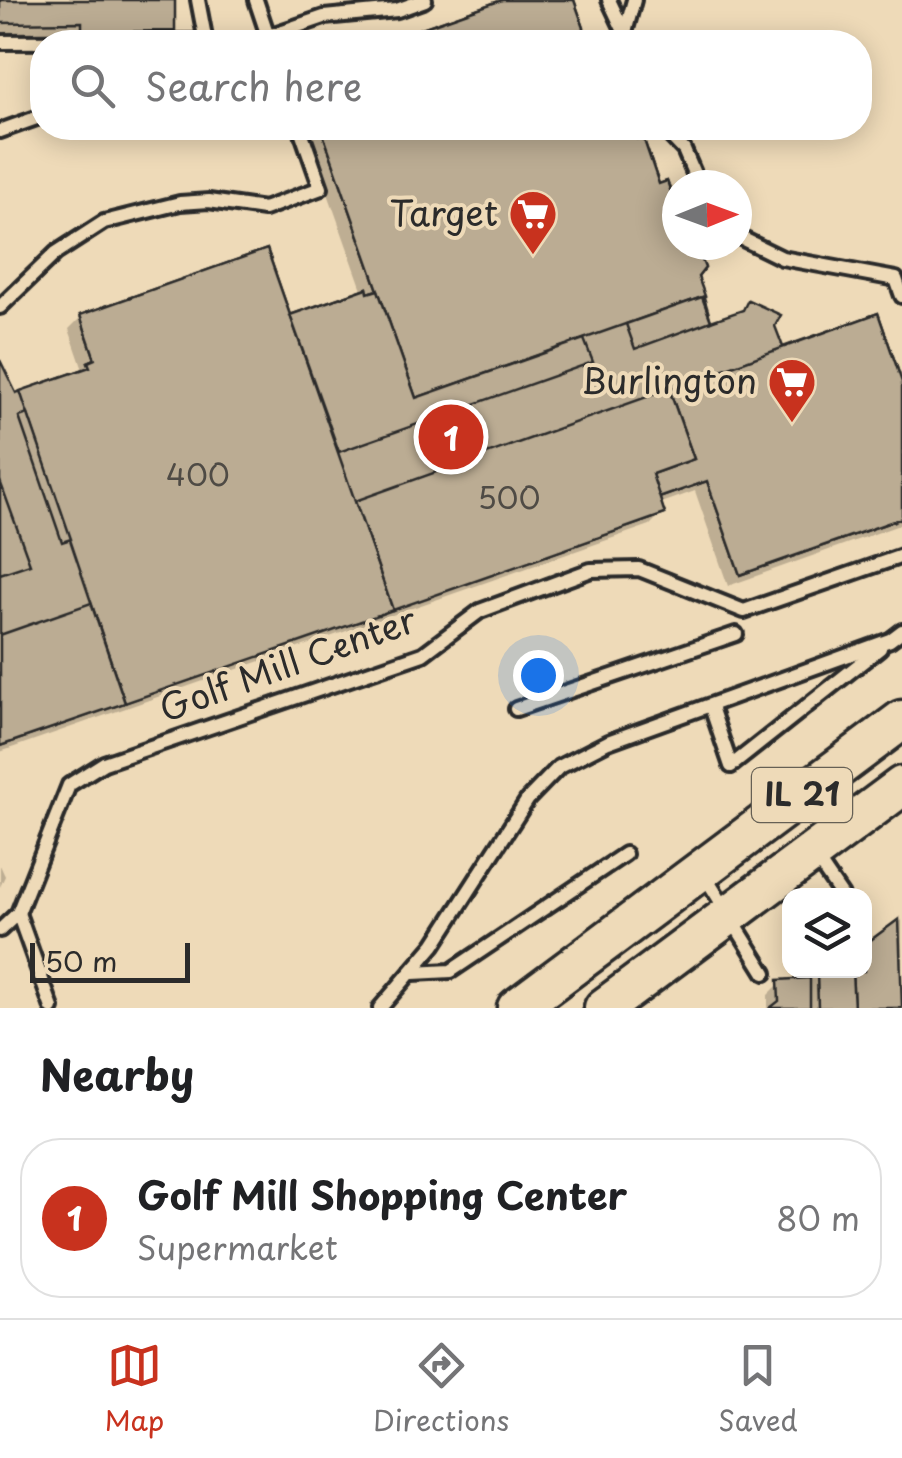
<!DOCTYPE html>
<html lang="en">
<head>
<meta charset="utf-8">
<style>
	body { margin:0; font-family:"Playpen Sans",sans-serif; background:#f2f2f2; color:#202124 }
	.controls { position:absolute; right:30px; bottom:30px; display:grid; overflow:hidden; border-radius:20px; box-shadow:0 5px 25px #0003 }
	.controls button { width:90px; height:90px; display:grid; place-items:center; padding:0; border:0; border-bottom:2px solid #e0e0e0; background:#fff; color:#202124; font:50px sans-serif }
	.compass { position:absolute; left:662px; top:170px; width:90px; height:90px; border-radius:50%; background:#fff; box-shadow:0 5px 25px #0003; rotate:89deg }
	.scale { position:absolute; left:30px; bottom:25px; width:160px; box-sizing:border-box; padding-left:10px; border:5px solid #2b2b2b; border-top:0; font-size:28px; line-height:35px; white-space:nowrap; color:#2b2b2b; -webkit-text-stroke:8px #eedab8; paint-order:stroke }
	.you { position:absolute; left:538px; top:675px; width:35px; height:35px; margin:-25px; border:8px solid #fff; border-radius:50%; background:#1a73e8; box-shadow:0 0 0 15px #1a73e833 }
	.badge { display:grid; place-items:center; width:65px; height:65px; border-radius:50%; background:#c8321e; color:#fff; font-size:32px; font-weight:700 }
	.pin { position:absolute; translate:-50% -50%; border:5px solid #fff; box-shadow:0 2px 10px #0006 }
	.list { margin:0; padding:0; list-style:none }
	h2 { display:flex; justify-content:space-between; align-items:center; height:130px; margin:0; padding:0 40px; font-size:42px }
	h2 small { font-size:32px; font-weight:400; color:#757577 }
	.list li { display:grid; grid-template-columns:65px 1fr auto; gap:30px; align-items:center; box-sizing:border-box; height:160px; margin:0 20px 20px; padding:0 20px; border:2px solid #e0e0e0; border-radius:40px }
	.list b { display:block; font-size:38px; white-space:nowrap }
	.list p { margin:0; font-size:32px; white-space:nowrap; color:#757577 }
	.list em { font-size:32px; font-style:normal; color:#757577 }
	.icon { flex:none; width:55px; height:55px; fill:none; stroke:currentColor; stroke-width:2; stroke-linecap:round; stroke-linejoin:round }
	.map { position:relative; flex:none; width:902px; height:1008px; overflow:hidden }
	.search { position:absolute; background:#fff; box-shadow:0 5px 25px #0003; left:30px; right:30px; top:30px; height:110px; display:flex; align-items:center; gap:25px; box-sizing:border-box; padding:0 35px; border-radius:40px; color:#757577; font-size:38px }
	.sheet { height:310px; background:#fff }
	nav { display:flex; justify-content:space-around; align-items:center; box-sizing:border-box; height:140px; border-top:2px solid #e0e0e0; background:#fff; font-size:28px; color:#757577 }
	nav a { display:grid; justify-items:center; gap:5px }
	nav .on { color:#c8321e }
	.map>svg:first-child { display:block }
	.shadow { fill:#0003 }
	.building { fill:#bbac93; stroke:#2b2b2b; stroke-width:2.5 }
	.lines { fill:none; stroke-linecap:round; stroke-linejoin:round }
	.lane-casing { stroke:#2b2b2b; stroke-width:20 }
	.primary-casing { stroke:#2b2b2b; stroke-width:45 }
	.lane { stroke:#eedab8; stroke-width:12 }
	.primary { stroke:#eedab8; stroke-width:38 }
	.labels { text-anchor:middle; stroke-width:8; stroke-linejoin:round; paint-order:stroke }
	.number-label { font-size:30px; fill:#4f4b45 }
	.shield { fill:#eedab8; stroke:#666055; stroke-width:2.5 }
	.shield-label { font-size:32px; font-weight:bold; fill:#2b2b2b }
	.poi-label { font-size:35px; fill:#2b2b2b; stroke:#eedab8; text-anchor:end }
	.street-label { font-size:35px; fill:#2b2b2b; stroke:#eedab8 }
</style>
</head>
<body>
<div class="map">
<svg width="902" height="1008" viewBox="0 0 902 1008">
	<rect width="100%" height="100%" fill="#eedab8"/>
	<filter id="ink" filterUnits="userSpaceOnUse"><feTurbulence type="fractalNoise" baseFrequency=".01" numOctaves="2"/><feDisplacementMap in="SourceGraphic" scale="20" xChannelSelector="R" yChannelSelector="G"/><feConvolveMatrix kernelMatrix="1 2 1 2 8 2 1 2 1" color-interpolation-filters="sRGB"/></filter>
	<g filter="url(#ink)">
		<g class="shadow">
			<path d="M 0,0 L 172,0 L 172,30 L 160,42 L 71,42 L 71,33 L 0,34 Z"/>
			<path d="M 509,0 L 571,0 L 586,42 L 389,42 Z"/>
			<path d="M 322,128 L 631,128 L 658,187 L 677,215 L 677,245 L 694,245 L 695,276 L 709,325 L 737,315 L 749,303 L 773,326 L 781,350 L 902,389 L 902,524 L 728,586 L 695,491 L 659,504 L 662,513 L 650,525 L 0,752 L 0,365 L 14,396 L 83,370 L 69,329 L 81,317 L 289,318 L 363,292 L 309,140 Z"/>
			<path d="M 0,865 L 5,876 L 0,887 Z"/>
			<path d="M 902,920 L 902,1008 L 768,1008 L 768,995 L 780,983 L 806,981 L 806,971 L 864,971 L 864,948 Z"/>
		</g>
		<g class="building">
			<path d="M 0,0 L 175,0 L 175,31 L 82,32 L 82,22 L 0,23 Z"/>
			<path d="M 502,0 L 574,0 L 589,42 L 382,42 Z"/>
			<path d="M 502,0 L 574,0 L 589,42 L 382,42 Z"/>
			<path d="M 321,128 L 633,128 L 637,139 L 643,137 L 659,184 L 667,181 L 677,209 L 677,245 L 696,245 L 705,268 L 698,277 L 711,321 L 743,310 L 748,300 L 781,315 L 775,326 L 783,347 L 878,313 L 902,382 L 902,518 L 740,575 L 707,481 L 659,498 L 665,514 L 0,746 L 0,360 L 16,393 L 90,367 L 88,362 L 95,359 L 80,315 L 267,249 L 290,315 L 367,288 L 368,293 L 378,290 Z"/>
			<path d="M 321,128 L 633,128 L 637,139 L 643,137 L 659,184 L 667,181 L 677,209 L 677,245 L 696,245 L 705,268 L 698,277 L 705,296 L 416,398 Z"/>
			<path d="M 267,249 L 393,610 L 125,703 L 20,391 L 90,367 L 88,362 L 95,359 L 80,315 Z"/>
			<path d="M 367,288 L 368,293 L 378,290 L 416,398 L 584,339 L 593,362 L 339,452 L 290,315 Z"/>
			<path d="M 702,297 L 711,321 L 635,349 L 626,324 Z"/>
			<path d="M 878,313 L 902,382 L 902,518 L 740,575 L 707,481 L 659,498 L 652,474 L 694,459 L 669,389 Z"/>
			<path d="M 669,389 L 694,459 L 652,474 L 665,514 L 393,610 L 355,501 Z"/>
			<path d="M 28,414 L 71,539 L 62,542 L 19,417 Z"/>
			<path d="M 0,481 L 30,564 L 0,574 Z"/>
			<path d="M 91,603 L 125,703 L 0,746 L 0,635 Z"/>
			<path d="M 899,919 L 902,1008 L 854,1008 L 852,971 L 864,971 L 864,945 Z"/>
			<path d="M 817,971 L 852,971 L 854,1008 L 818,1008 Z"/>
			<path d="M 810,978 L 810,1008 L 770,1008 L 779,1001 L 778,980 Z"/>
		</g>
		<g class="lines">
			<g class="lane-casing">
				<g id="lane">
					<path d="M 198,0 L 206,42"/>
					<path d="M 256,0 L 270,42"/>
					<path d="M 609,0 L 629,42"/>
					<path d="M 626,29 L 634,0"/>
					<path d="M 0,42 L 205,41"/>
					<path d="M 251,42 L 324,17 L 397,10 L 425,0"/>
					<path d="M 663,128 L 684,150 L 699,185"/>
					<path d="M 0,131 L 42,116"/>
					<path d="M 737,236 L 782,258 L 896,279 L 902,296"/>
					<path d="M 0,307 L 56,253 L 104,222 L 180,203 L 209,201 L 264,209 L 321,188 L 300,128"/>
					<path d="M 711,707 L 731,766 L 880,648"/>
					<path d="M 516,709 L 736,634"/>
					<path d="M 814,855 L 842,896"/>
					<path d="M 703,873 L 765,973"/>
					<path d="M 18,913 L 52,1008"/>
					<path d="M 0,930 L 18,913 L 69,785 L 104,763 L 423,654 L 480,611 L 591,570 L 639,569 L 744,611 L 902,556"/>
					<path d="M 413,973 L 451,971 L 625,854"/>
					<path d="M 380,1008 L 434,945 L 528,799 L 559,767 L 608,742 L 890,640 L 902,631"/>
				</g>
			</g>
			<g class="primary-casing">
				<g id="primary">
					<path d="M 517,1008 L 902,720"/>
					<path d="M 604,1008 L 902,786"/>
				</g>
			</g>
			<use href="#lane" class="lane"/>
			<use href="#primary" class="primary"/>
		</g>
	</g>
	<defs>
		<g id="supermarket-pin" transform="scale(2.5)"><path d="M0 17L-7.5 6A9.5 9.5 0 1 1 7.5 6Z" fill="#c8321e" stroke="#eedab8"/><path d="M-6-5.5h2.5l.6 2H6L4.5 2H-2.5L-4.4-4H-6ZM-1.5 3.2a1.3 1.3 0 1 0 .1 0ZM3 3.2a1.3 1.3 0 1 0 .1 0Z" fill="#fff"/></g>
	</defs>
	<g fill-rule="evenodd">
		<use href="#supermarket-pin" x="533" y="214"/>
		<use href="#supermarket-pin" x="792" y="382"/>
	</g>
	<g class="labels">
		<g class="number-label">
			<text x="198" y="486">400</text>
			<text x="509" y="509">500</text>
		</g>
		<rect class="shield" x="752" y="768" width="100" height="54" rx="8"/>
		<g class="shield-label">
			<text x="802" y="806">IL 21</text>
		</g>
		<g class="poi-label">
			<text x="498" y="226">Target</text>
			<text x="757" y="394">Burlington</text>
		</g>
		<g class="street-label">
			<text transform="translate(288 665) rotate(-20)" y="12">Golf Mill Center</text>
		</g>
	</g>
</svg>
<div class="controls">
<button><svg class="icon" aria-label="layers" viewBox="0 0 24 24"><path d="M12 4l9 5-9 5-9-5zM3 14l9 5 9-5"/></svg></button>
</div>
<svg class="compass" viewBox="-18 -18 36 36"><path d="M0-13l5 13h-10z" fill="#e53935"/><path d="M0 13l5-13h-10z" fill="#757577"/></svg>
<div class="scale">50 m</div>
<div class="you"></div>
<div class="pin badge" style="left:451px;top:437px">1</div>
<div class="search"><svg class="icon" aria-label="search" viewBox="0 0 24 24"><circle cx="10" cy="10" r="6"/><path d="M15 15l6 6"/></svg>Search here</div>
</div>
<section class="sheet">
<h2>Nearby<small></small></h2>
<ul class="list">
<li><span class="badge">1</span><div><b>Golf Mill Shopping Center</b><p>Supermarket</p></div><em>80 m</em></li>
</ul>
</section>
<nav>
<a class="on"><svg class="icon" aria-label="map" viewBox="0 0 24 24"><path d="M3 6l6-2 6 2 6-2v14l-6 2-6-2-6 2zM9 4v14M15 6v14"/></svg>Map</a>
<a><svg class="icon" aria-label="directions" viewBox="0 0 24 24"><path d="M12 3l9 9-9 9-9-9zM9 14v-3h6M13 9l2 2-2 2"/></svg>Directions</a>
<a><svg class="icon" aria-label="saved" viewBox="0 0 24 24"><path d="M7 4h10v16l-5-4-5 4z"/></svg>Saved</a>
</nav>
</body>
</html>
